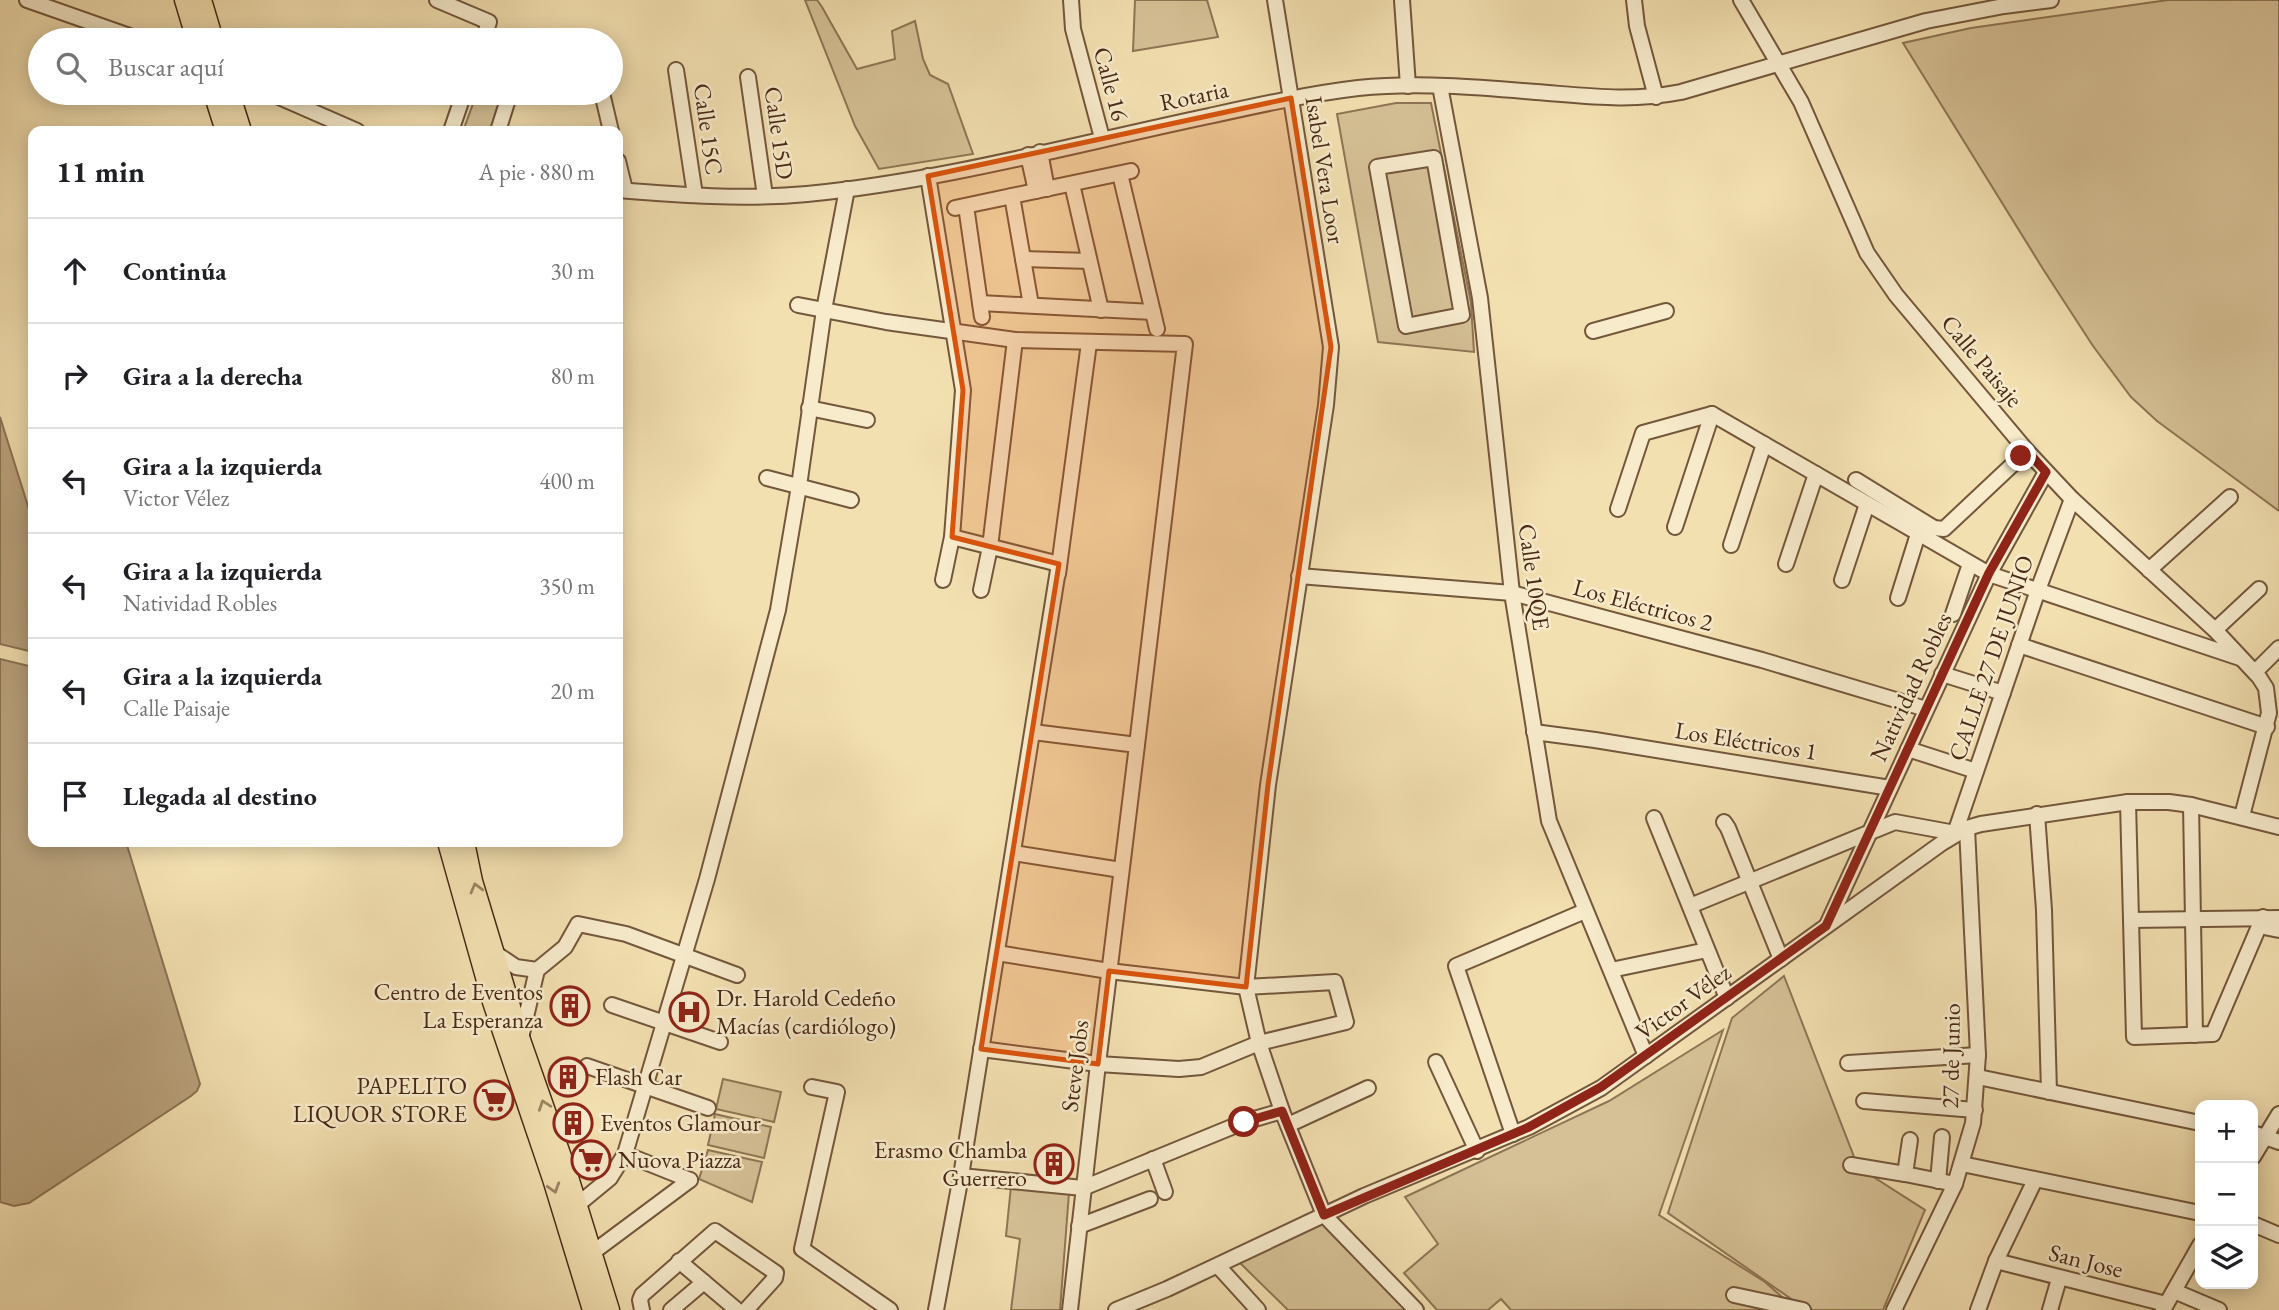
<!DOCTYPE html>
<html lang="es">
<head>
<meta charset="utf-8">
<style>
	body { margin:0; font-family:"EB Garamond",serif; background:#f6f6f6; color:#202124 }
	.controls { position:absolute; right:21px; bottom:21px; display:grid; overflow:hidden; border-radius:14px; box-shadow:0 4px 18px #0003 }
	.controls button { width:63px; height:63px; display:grid; place-items:center; padding:0; border:0; border-bottom:2px solid #e0e0e0; background:#fff; color:#202124; font:35px sans-serif }
	.stop { position:absolute; width:21px; height:21px; margin:-16px; border:5px solid #8f2418; border-radius:50%; background:#fff }
	.stop.end { background:#8f2418; border-color:#fff; box-shadow:0 2px 7px #0008 }
	.list { margin:0; padding:0; list-style:none }
	h2 { display:flex; justify-content:space-between; align-items:center; height:91px; margin:0; padding:0 28px; font-size:30px }
	h2 small { font-size:23px; font-weight:400; color:#757577 }
	.list li { display:grid; grid-template-columns:46px 1fr auto; gap:21px; align-items:center; box-sizing:border-box; height:105px; padding:0 28px; border-top:2px solid #e0e0e0 }
	.list b { display:block; font-size:26px; white-space:nowrap }
	.list p { margin:0; font-size:23px; white-space:nowrap; color:#757577 }
	.list em { font-size:23px; font-style:normal; color:#757577 }
	.icon { flex:none; width:38px; height:38px; fill:none; stroke:currentColor; stroke-width:2; stroke-linecap:round; stroke-linejoin:round }
	.map { position:relative; flex:none; width:2279px; height:1310px; overflow:hidden }
	.search { position:absolute; background:#fff; box-shadow:0 4px 18px #0003; left:28px; top:28px; width:595px; height:77px; display:flex; align-items:center; gap:18px; box-sizing:border-box; padding:0 24px; border-radius:38px; color:#757577; font-size:26px }
	.panel { position:absolute; background:#fff; box-shadow:0 4px 18px #0003; left:28px; top:126px; width:595px; height:721px; border-radius:14px }
	.map>svg:first-child { display:block }
	.green { fill:#d6c196; stroke:#8f7555; stroke-width:2 }
	.water { fill:#b9a27c; stroke:#8c7252; stroke-width:2 }
	.lines { fill:none; stroke-linecap:round; stroke-linejoin:round }
	.minor-casing { stroke:#73573b; stroke-width:18 }
	.major-casing { stroke:#482914; stroke-width:21 }
	.minor { stroke:#f7ebcc; stroke-width:14 }
	.major { stroke:#f3e0b1; stroke-width:18 }
	.oneway { stroke:#9e8462 }
	.route { stroke:#8f2418; stroke-width:9 }
	.marked { fill:#d8540d; fill-opacity:0.2; stroke:#d8540d; stroke-width:5; stroke-linejoin:round }
	.labels { text-anchor:middle; stroke-width:5; stroke-linejoin:round; paint-order:stroke }
	.street-label { font-size:24px; fill:#482914; stroke:#f7ebcc }
	.poi-label { font-size:24px; fill:#482914; stroke:#f7ebcc; text-anchor:start }
</style>
</head>
<body>
<div class="map">
<svg width="2279" height="1310" viewBox="0 0 2279 1310">
	<rect width="100%" height="100%" fill="#f3e0b1"/>
	<filter id="stains"><feTurbulence type="fractalNoise" baseFrequency=".00286" numOctaves="4"/><feColorMatrix values="0 0 0 0 .2 0 0 0 0 .09 0 0 0 0 .02 0 0 0 .5 -.17"/></filter>
	<radialGradient id="worn" r=".72"><stop offset=".6" stop-color="#630" stop-opacity="0"/><stop offset="1" stop-color="#630" stop-opacity=".3"/></radialGradient>
	<g class="green">
		<path d="M 805,0 L 817,0 L 822,7 L 857,69 L 895,59 L 892,31 L 915,21 L 923,59 L 930,75 L 948,84 L 973,154 L 879,169 L 855,126 Z"/>
		<path d="M 1135,0 L 1207,0 L 1218,37 L 1133,51 Z"/>
		<path d="M 2168,0 L 2279,0 L 2279,511 L 2157,421 L 2131,397 L 2093,346 L 2043,269 L 1903,43 L 1971,28 Z"/>
		<path d="M 477,93 L 500,100 L 492,131 L 463,131 Z"/>
		<path d="M 1396,103 L 1431,103 L 1471,303 L 1474,352 L 1378,342 L 1337,114 Z"/>
		<path d="M 1784,976 L 1858,1167 L 1925,1210 L 1883,1310 L 1807,1310 L 1668,1213 L 1732,1018 Z"/>
		<path d="M 1723,1030 L 1659,1215 L 1765,1282 L 1797,1310 L 1511,1310 L 1501,1299 L 1488,1310 L 1437,1310 L 1404,1273 L 1438,1244 L 1405,1197 L 1609,1101 Z"/>
		<path d="M 723,1079 L 781,1092 L 774,1122 L 716,1109 Z"/>
		<path d="M 715,1114 L 771,1127 L 764,1158 L 708,1145 Z"/>
		<path d="M 708,1150 L 762,1162 L 752,1202 L 699,1179 Z"/>
		<path d="M 1011,1186 L 1069,1193 L 1060,1310 L 1011,1310 L 1020,1239 L 1006,1236 Z"/>
		<path d="M 1323,1223 L 1408,1310 L 1288,1310 L 1238,1261 Z"/>
	</g>
	<g class="water">
		<path d="M 0,417 L 33,522 L 33,652 L 0,644 Z"/>
		<path d="M 0,659 L 33,667 L 33,842 L 126,842 L 200,1084 L 197,1091 L 191,1096 L 29,1203 L 14,1206 L 0,1202 Z"/>
	</g>
	<g class="lines">
		<g class="minor-casing">
			<g id="minor">
				<path d="M 27,0 L 141,40"/>
				<path d="M 437,0 L 489,22 L 483,40"/>
				<path d="M 1071,0 L 1073,29 L 1102,138"/>
				<path d="M 1275,0 L 1331,347 L 1326,405 L 1268,785 L 1246,987 L 1259,1043 L 1282,1111 L 1324,1215 L 1416,1310"/>
				<path d="M 1402,0 L 1408,86"/>
				<path d="M 1634,0 L 1637,26 L 1656,97"/>
				<path d="M 1741,0 L 1801,102 L 1867,253 L 1896,295 L 2027,451 L 2072,499 L 2215,630 L 2259,677 L 2266,688 L 2269,713 L 2242,816"/>
				<path d="M 676,70 L 695,195"/>
				<path d="M 748,77 L 765,196"/>
				<path d="M 1440,86 L 1480,298 L 1512,593 L 1549,821 L 1646,1056"/>
				<path d="M 270,93 L 357,131"/>
				<path d="M 602,93 L 611,131"/>
				<path d="M 451,131 L 464,93"/>
				<path d="M 498,131 L 510,93"/>
				<path d="M 1040,152 L 1047,189"/>
				<path d="M 1028,155 L 1036,191"/>
				<path d="M 1434,158 L 1462,315 L 1406,326 L 1377,167 Z"/>
				<path d="M 618,161 L 625,190"/>
				<path d="M 1120,174 L 1157,329"/>
				<path d="M 928,176 L 963,390 L 952,537 L 943,580"/>
				<path d="M 1072,184 L 1101,310"/>
				<path d="M 618,190 C 680,195 744,200 807,194 C 942,181 1076,144 1209,116 C 1259,105 1308,94 1358,88 C 1417,82 1477,87 1536,92 C 1588,96 1629,102 1681,92 L 1926,21 L 2004,6 L 2051,0"/>
				<path d="M 1012,196 L 1031,305"/>
				<path d="M 966,206 L 982,317"/>
				<path d="M 955,208 L 1131,171"/>
				<path d="M 1023,259 L 1089,261"/>
				<path d="M 980,303 L 1153,312"/>
				<path d="M 798,305 L 886,322 L 1015,340 L 1185,344 L 1137,745"/>
				<path d="M 1593,331 L 1666,311"/>
				<path d="M 809,408 L 867,420"/>
				<path d="M 767,478 L 851,500"/>
				<path d="M 1856,480 L 1934,528 L 1944,529 L 2027,451"/>
				<path d="M 1618,509 L 1643,433 L 1712,414 L 1989,574 L 2240,658"/>
				<path d="M 1675,527 L 1712,414"/>
				<path d="M 1731,545 L 1764,444"/>
				<path d="M 1786,564 L 1816,474"/>
				<path d="M 2149,570 L 2230,497"/>
				<path d="M 1058,574 L 1089,343"/>
				<path d="M 1299,576 L 1512,593 L 1762,660 L 1926,709"/>
				<path d="M 1842,580 L 1867,504"/>
				<path d="M 981,590 L 990,547 L 1015,340"/>
				<path d="M 1898,598 L 1918,534"/>
				<path d="M 1953,614 L 1970,564"/>
				<path d="M 2215,630 L 2259,589"/>
				<path d="M 2019,645 L 2267,727"/>
				<path d="M 2255,672 L 2279,648"/>
				<path d="M 1942,674 L 2003,693"/>
				<path d="M 1033,732 L 1137,745 L 1098,1064 L 1070,1310"/>
				<path d="M 1534,732 L 1595,740 L 1890,788"/>
				<path d="M 1908,749 L 1976,771"/>
				<path d="M 2128,802 L 2134,1037 L 2213,1034 L 2263,917"/>
				<path d="M 2191,805 L 2195,1035"/>
				<path d="M 2037,814 L 2044,910 L 2049,1092"/>
				<path d="M 1654,818 L 1727,998"/>
				<path d="M 1724,822 L 1728,828 L 1781,959"/>
				<path d="M 1014,853 L 1121,870"/>
				<path d="M 1690,906 L 1895,822 L 1955,833 L 2038,590 L 2072,499"/>
				<path d="M 2131,920 L 2279,918"/>
				<path d="M 1827,925 L 1989,574 L 2046,472"/>
				<path d="M 2259,926 L 2279,930"/>
				<path d="M 495,953 L 516,967 L 537,970 L 565,947 L 578,924 L 626,934 L 737,975"/>
				<path d="M 1611,970 L 1707,950"/>
				<path d="M 612,1005 L 720,1042"/>
				<path d="M 521,1038 L 537,970"/>
				<path d="M 981,1049 L 1098,1064 L 1179,1069 L 1201,1067 L 1259,1043 L 1346,1022 L 1335,982 L 1246,987 L 1109,971 L 997,953"/>
				<path d="M 1436,1062 L 1477,1151"/>
				<path d="M 1848,1063 L 1978,1055"/>
				<path d="M 587,1066 L 708,1108"/>
				<path d="M 1978,1077 L 2200,1123"/>
				<path d="M 812,1087 L 837,1092 L 802,1249 L 890,1310"/>
				<path d="M 1864,1101 L 1975,1110"/>
				<path d="M 1288,1125 L 1368,1088"/>
				<path d="M 2253,1133 L 2279,1142"/>
				<path d="M 1513,1134 L 1456,966 L 1585,911"/>
				<path d="M 1910,1140 L 1905,1174 L 1955,1184"/>
				<path d="M 625,1154 L 690,1180"/>
				<path d="M 2253,1157 L 2279,1114"/>
				<path d="M 1153,1159 L 1165,1192"/>
				<path d="M 1962,1164 L 2200,1213"/>
				<path d="M 1851,1165 L 1905,1174"/>
				<path d="M 961,1176 L 1083,1188 L 1244,1122 L 1282,1111"/>
				<path d="M 1938,1181 L 1942,1137"/>
				<path d="M 576,1206 L 610,1178 L 625,1154 L 707,879 L 778,610 L 799,486 L 824,310 L 847,189"/>
				<path d="M 2253,1224 L 2279,1235"/>
				<path d="M 1079,1226 L 1150,1199"/>
				<path d="M 592,1253 L 690,1180"/>
				<path d="M 679,1261 L 737,1310"/>
				<path d="M 1996,1261 L 2166,1304"/>
				<path d="M 1218,1266 L 1258,1310"/>
				<path d="M 2174,1291 L 2219,1310"/>
				<path d="M 1734,1295 L 1803,1310"/>
				<path d="M 642,1310 L 640,1300 L 642,1295 L 715,1231 L 776,1273 L 775,1278 L 746,1310"/>
				<path d="M 671,1310 L 704,1282"/>
				<path d="M 936,1310 L 961,1176 L 1059,564 L 952,537"/>
				<path d="M 1116,1310 L 1167,1289 L 1364,1196 L 1529,1127 L 1601,1088 L 1942,843 L 1967,828 L 1981,824 L 2128,802 L 2169,802 L 2191,805 L 2279,827"/>
				<path d="M 1894,1310 L 1955,1184 L 1973,1123 L 1978,1055 L 1967,828"/>
				<path d="M 1978,1310 L 1996,1261 L 2035,1180"/>
				<path d="M 2050,1310 L 2059,1279"/>
				<path d="M 2163,1310 L 2200,1245"/>
			</g>
		</g>
		<g class="major-casing">
			<g id="major">
				<path d="M 184,0 L 196,40"/>
				<path d="M 202,0 L 214,40"/>
				<path d="M 213,93 L 225,131"/>
				<path d="M 230,93 L 242,131"/>
				<path d="M 447,842 L 492,1002 L 552,1179 L 592,1310"/>
				<path d="M 465,842 L 473,881 L 521,1040 L 568,1174 L 610,1310"/>
			</g>
		</g>
		<use href="#minor" class="minor"/>
		<use href="#major" class="major"/>
	</g>
	<defs><path id="oneway-chevron" d="M-2-3.5L2.5 0L-2 3.5" fill="none" stroke-width="1.6" stroke-linecap="round" stroke-linejoin="round" transform="scale(1.75)"/></defs>
	<g class="oneway">
		<use href="#oneway-chevron" transform="translate(476 888) rotate(-105)"/>
		<use href="#oneway-chevron" transform="translate(544 1105) rotate(-109)"/>
		<use href="#oneway-chevron" transform="translate(554 1188) rotate(73)"/>
	</g>
	<g class="lines">
		<path class="route" d="M 1244,1122 L 1282,1111 L 1324,1215 L 1529,1127 L 1601,1087 L 1826,926 L 1989,573 L 2046,472 L 2027,451 L 2021,456"/>
	</g>
	<path class="marked" d="M 1291,98 L 1331,347 L 1268,785 L 1246,987 L 1109,971 L 1098,1064 L 981,1049 L 1059,564 L 952,537 L 963,390 L 928,176 Z"/>
	<defs>
		<g id="building-ring" transform="scale(2.0125)"><circle r="9.5" fill="#f7ebcc" stroke="#8f2418" stroke-width="1.5"/><path d="M-4-6H4V6H1V3H-1V6H-4ZM-2.5-4.3h1.7v1.8h-1.7ZM.8-4.3h1.7v1.8H.8ZM-2.5-1h1.7V.8h-1.7ZM.8-1h1.7V.8H.8Z" fill="#8f2418"/></g>
		<g id="hospital-ring" transform="scale(2.0125)"><circle r="9.5" fill="#f7ebcc" stroke="#8f2418" stroke-width="1.5"/><path d="M-5-5h3v3.5h4V-5h3V5h-3V1.5h-4V5h-3Z" fill="#8f2418"/></g>
		<g id="supermarket-ring" transform="scale(2.0125)"><circle r="9.5" fill="#f7ebcc" stroke="#8f2418" stroke-width="1.5"/><path d="M-6-5.5h2.5l.6 2H6L4.5 2H-2.5L-4.4-4H-6ZM-1.5 3.2a1.3 1.3 0 1 0 .1 0ZM3 3.2a1.3 1.3 0 1 0 .1 0Z" fill="#8f2418"/></g>
	</defs>
	<g fill-rule="evenodd">
		<use href="#building-ring" x="570" y="1006"/>
		<use href="#hospital-ring" x="689" y="1012"/>
		<use href="#building-ring" x="568" y="1077"/>
		<use href="#supermarket-ring" x="494" y="1100"/>
		<use href="#building-ring" x="573" y="1123"/>
		<use href="#supermarket-ring" x="591" y="1160"/>
		<use href="#building-ring" x="1054" y="1164"/>
	</g>
	<g class="labels">
		<g class="street-label">
			<text transform="translate(1111 84) rotate(75)" y="8">Calle 16</text>
			<text transform="translate(1194 96) rotate(-12)" y="8">Rotaria</text>
			<text transform="translate(708 129) rotate(82)" y="8">Calle 15C</text>
			<text transform="translate(779 133) rotate(82)" y="8">Calle 15D</text>
			<text transform="translate(1325 170) rotate(81)" y="8">Isabel Vera Loor</text>
			<text transform="translate(1982 361) rotate(50)" y="8">Calle Paisaje</text>
			<text transform="translate(1534 577) rotate(82)" y="8">Calle 10QE</text>
			<text transform="translate(1643 605) rotate(15)" y="8">Los Eléctricos 2</text>
			<text transform="translate(1991 658) rotate(-71)" y="8">CALLE 27 DE JUNIO</text>
			<text transform="translate(1911 687) rotate(-65)" y="8">Natividad Robles</text>
			<text transform="translate(1746 741) rotate(9)" y="8">Los Eléctricos 1</text>
			<text transform="translate(1683 1002) rotate(-36)" y="8">Victor Vélez</text>
			<text transform="translate(1951 1056) rotate(-89)" y="8">27 de Junio</text>
			<text transform="translate(1075 1066) rotate(-83)" y="8">Steve Jobs</text>
			<text transform="translate(2086 1261) rotate(14)" y="8">San Jose</text>
		</g>
		<g class="poi-label">
			<text x="543" y="1000" text-anchor="end">Centro de Eventos<tspan x="543" dy="28">La Esperanza</tspan></text>
			<text x="716" y="1006">Dr. Harold Cedeño<tspan x="716" dy="28">Macías (cardiólogo)</tspan></text>
			<text x="595" y="1085">Flash Car</text>
			<text x="467" y="1094" text-anchor="end">PAPELITO<tspan x="467" dy="28">LIQUOR STORE</tspan></text>
			<text x="600" y="1131">Eventos Glamour</text>
			<text x="1027" y="1158" text-anchor="end">Erasmo Chamba<tspan x="1027" dy="28">Guerrero</tspan></text>
			<text x="618" y="1168">Nuova Piazza</text>
		</g>
	</g>
	<rect width="100%" height="100%" filter="url(#stains)"/>
	<rect width="100%" height="100%" fill="url(#worn)"/>
</svg>
<div class="controls">
<button>+</button>
<button>−</button>
<button><svg class="icon" aria-label="layers" viewBox="0 0 24 24"><path d="M12 4l9 5-9 5-9-5zM3 14l9 5 9-5"/></svg></button>
</div>
<div class="stop" style="left:1244px;top:1122px"></div>
<div class="stop end" style="left:2021px;top:456px"></div>
<div class="search"><svg class="icon" aria-label="search" viewBox="0 0 24 24"><circle cx="10" cy="10" r="6"/><path d="M15 15l6 6"/></svg>Buscar aquí</div>
<section class="panel">
<h2>11 min<small>A pie · 880 m</small></h2>
<ul class="list">
<li><svg class="icon" aria-label="ahead" viewBox="0 0 24 24"><path d="M12 20V5M6 11l6-6 6 6"/></svg><div><b>Continúa</b></div><em>30 m</em></li>
<li><svg class="icon" aria-label="right" viewBox="0 0 24 24"><path d="M7 20v-9h11M14 6l5 5-5 5"/></svg><div><b>Gira a la derecha</b></div><em>80 m</em></li>
<li><svg class="icon" aria-label="left" viewBox="0 0 24 24"><path d="M17 20v-9H6M10 6l-5 5 5 5"/></svg><div><b>Gira a la izquierda</b><p>Victor Vélez</p></div><em>400 m</em></li>
<li><svg class="icon" aria-label="left" viewBox="0 0 24 24"><path d="M17 20v-9H6M10 6l-5 5 5 5"/></svg><div><b>Gira a la izquierda</b><p>Natividad Robles</p></div><em>350 m</em></li>
<li><svg class="icon" aria-label="left" viewBox="0 0 24 24"><path d="M17 20v-9H6M10 6l-5 5 5 5"/></svg><div><b>Gira a la izquierda</b><p>Calle Paisaje</p></div><em>20 m</em></li>
<li><svg class="icon" aria-label="arrive" viewBox="0 0 24 24"><path d="M6 21V4h12l-3 4 3 4H6"/></svg><div><b>Llegada al destino</b></div></li>
</ul>
</section>
</div>
</body>
</html>
